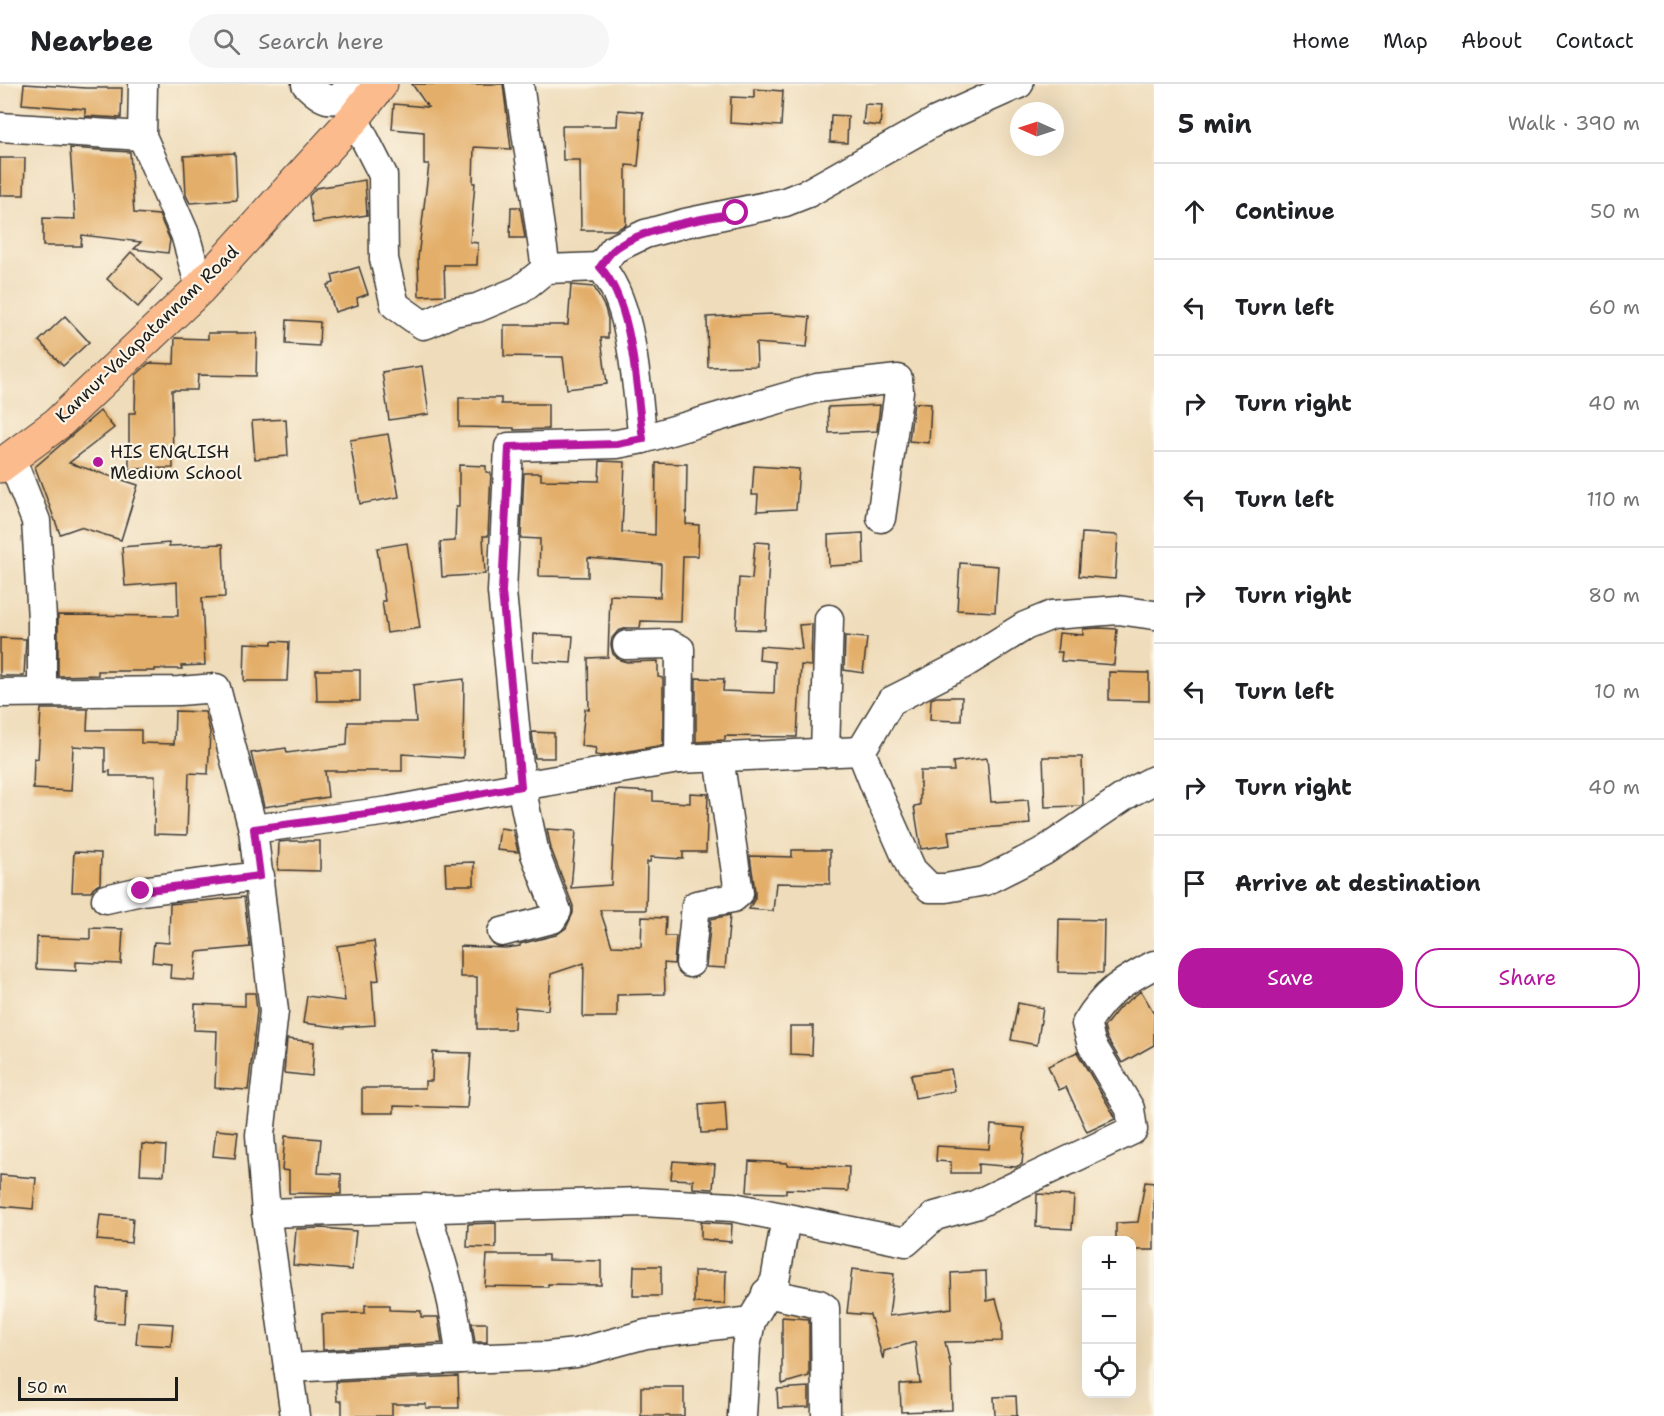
<!DOCTYPE html>
<html lang="en">
<head>
<meta charset="utf-8">
<style>
	body { margin:0; font-family:"Shantell Sans",sans-serif; background:#f6f6f6; color:#202124 }
	.controls { position:absolute; right:18px; bottom:18px; display:grid; overflow:hidden; border-radius:12px; box-shadow:0 6px 24px #0002 }
	.controls button { width:54px; height:54px; display:grid; place-items:center; padding:0; border:0; border-bottom:2px solid #e0e0e0; background:#fff; color:#202124; font:30px sans-serif }
	.compass { position:absolute; left:1010px; top:18px; width:54px; height:54px; border-radius:50%; background:#fff; box-shadow:0 6px 24px #0002; rotate:273deg }
	.scale { position:absolute; left:18px; bottom:15px; width:160px; box-sizing:border-box; padding-left:6px; border:3px solid #1c1c1c; border-top:0; font-size:16px; line-height:21px; white-space:nowrap; color:#1c1c1c; -webkit-text-stroke:4px #fcf5e5; paint-order:stroke }
	.stop { position:absolute; width:18px; height:18px; margin:-14px; border:4px solid #b5179e; border-radius:50%; background:#fff }
	.stop.end { background:#b5179e; border-color:#fff; box-shadow:0 2px 6px #0008 }
	.list { margin:0; padding:0; list-style:none }
	h2 { display:flex; justify-content:space-between; align-items:center; height:78px; margin:0; padding:0 24px; font-size:26px }
	h2 small { font-size:20px; font-weight:400; color:#757577 }
	.list li { display:grid; grid-template-columns:39px 1fr auto; gap:18px; align-items:center; box-sizing:border-box; height:96px; padding:0 24px; border-top:2px solid #e0e0e0 }
	.list b { display:block; font-size:22px; white-space:nowrap }
	.list em { font-size:20px; font-style:normal; color:#757577 }
	.actions { display:flex; gap:12px; padding:18px 24px }
	.actions a { flex:1; padding:14px 0; border:2px solid #b5179e; border-radius:24px; text-align:center; font-size:21px; color:#b5179e }
	.actions .main { background:#b5179e; color:#fff }
	.icon { flex:none; width:33px; height:33px; fill:none; stroke:currentColor; stroke-width:2; stroke-linecap:round; stroke-linejoin:round }
	.map { position:relative; flex:none; width:1154px; height:1332px; overflow:hidden }
	header { display:flex; align-items:center; gap:36px; box-sizing:border-box; height:84px; padding:0 30px; background:#fff; border-bottom:2px solid #e0e0e0 }
	header strong { font-size:28px }
	nav { display:flex; gap:33px; margin-inline-start:auto; font-size:21px }
	.search { width:420px; height:54px; background:#f6f6f6; display:flex; align-items:center; gap:15px; box-sizing:border-box; padding:0 21px; border-radius:33px; color:#757577; font-size:22px }
	main { display:flex }
	aside { flex:1; background:#fff }
	.map>svg:first-child { display:block }
	.building { fill:#e3ae69 }
	.lines { fill:none; stroke-linecap:round; stroke-linejoin:round }
	.minor-casing { stroke:#3c3934; stroke-width:31 }
	.major-casing { stroke:#3c3934; stroke-width:35 }
	.minor { stroke:#fff; stroke-width:28 }
	.major { stroke:#fbbb8d; stroke-width:33 }
	.route { stroke:#b5179e; stroke-width:8 }
	.poi-dot { fill:#b5179e; stroke:#fcf5e5; stroke-width:2 }
	.labels { text-anchor:middle; stroke-width:4.5; stroke-linejoin:round; paint-order:stroke }
	.street-label { font-size:18px; fill:#1c1c1c; stroke:#fcf5e5 }
	.poi-label { font-size:18px; fill:#1c1c1c; stroke:#fcf5e5; text-anchor:start }
</style>
</head>
<body>
<header>
<strong>Nearbee</strong>
<div class="search"><svg class="icon" aria-label="search" viewBox="0 0 24 24"><circle cx="10" cy="10" r="6"/><path d="M15 15l6 6"/></svg>Search here</div>
<nav><a>Home</a><a>Map</a><a>About</a><a>Contact</a></nav>
</header>
<main>
<div class="map">
<svg width="1154" height="1332" viewBox="0 0 1154 1332">
	<rect width="100%" height="100%" fill="#fcf5e5"/>
	<filter id="ink" filterUnits="userSpaceOnUse"><feTurbulence type="fractalNoise" baseFrequency=".0167" numOctaves="2"/><feDisplacementMap in="SourceGraphic" scale="12" xChannelSelector="R" yChannelSelector="G"/><feConvolveMatrix kernelMatrix="1 2 1 2 8 2 1 2 1" color-interpolation-filters="sRGB"/></filter>
	<filter id="wash" filterUnits="userSpaceOnUse"><feTurbulence type="fractalNoise" baseFrequency=".008" numOctaves="4" result="noise"/><feDisplacementMap in="SourceGraphic" scale="24" xChannelSelector="R" yChannelSelector="G"/><feGaussianBlur stdDeviation="1.35" result="paint"/><feColorMatrix in="noise" values="0 0 0 0 0 0 0 0 0 0 0 0 0 0 0 0 0 1.4 0 .05"/><feComposite in="paint" operator="in"/></filter>
	<g filter="url(#wash)">
		<rect width="100%" height="100%" fill="#efdcba"/>
		<g id="blocks">
			<g class="building">
				<path d="M 24,0 L 86,4 L 122,4 L 121,34 L 85,32 L 85,25 L 22,20 Z"/>
				<path d="M 412,0 L 503,0 L 511,65 L 474,63 L 473,99 L 475,99 L 470,158 L 478,159 L 477,181 L 444,181 L 445,211 L 419,212 L 418,174 L 429,80 L 424,80 L 424,48 L 392,45 L 394,20 L 428,23 Z"/>
				<path d="M 754,5 L 783,7 L 781,42 L 730,39 L 731,13 L 754,14 Z"/>
				<path d="M 865,20 L 882,21 L 880,42 L 863,40 Z"/>
				<path d="M 618,26 L 643,28 L 638,82 L 626,81 L 626,141 L 615,146 L 581,146 L 580,76 L 563,76 L 562,42 L 617,42 Z"/>
				<path d="M 831,31 L 848,32 L 847,59 L 830,58 Z"/>
				<path d="M 70,64 L 130,68 L 134,129 L 159,131 L 170,156 L 168,169 L 134,165 L 141,158 L 82,151 L 81,162 L 43,162 L 43,134 L 75,135 Z"/>
				<path d="M 235,69 L 237,116 L 190,119 L 186,111 L 184,72 Z"/>
				<path d="M 0,74 L 25,74 L 24,111 L 0,111 Z"/>
				<path d="M 365,96 L 367,131 L 313,139 L 309,112 L 316,104 Z"/>
				<path d="M 511,123 L 520,123 L 525,154 L 510,154 Z"/>
				<path d="M 131,168 L 162,196 L 138,223 L 107,195 Z"/>
				<path d="M 359,183 L 368,210 L 357,214 L 358,221 L 335,228 L 327,201 L 334,199 L 332,191 Z"/>
				<path d="M 571,201 L 594,203 L 605,224 L 608,235 L 608,254 L 601,254 L 607,300 L 567,305 L 563,273 L 504,272 L 504,241 L 568,241 Z"/>
				<path d="M 773,230 L 810,233 L 807,263 L 756,259 L 757,282 L 708,283 L 707,233 Z"/>
				<path d="M 65,232 L 89,258 L 63,282 L 39,257 Z"/>
				<path d="M 287,236 L 320,238 L 319,262 L 286,260 Z"/>
				<path d="M 208,249 L 257,249 L 256,292 L 198,291 L 197,306 L 172,306 L 173,384 L 129,385 L 129,329 L 135,329 L 136,291 L 149,279 L 174,280 L 175,254 L 208,255 Z"/>
				<path d="M 422,282 L 429,330 L 389,336 L 382,288 Z"/>
				<path d="M 459,314 L 501,314 L 501,320 L 548,320 L 548,345 L 514,346 L 514,344 L 459,343 Z"/>
				<path d="M 914,319 L 931,320 L 929,359 L 909,357 Z"/>
				<path d="M 880,321 L 877,347 L 829,349 L 828,323 Z"/>
				<path d="M 100,327 L 114,344 L 69,379 L 138,401 L 121,456 L 80,443 L 60,450 L 35,383 Z"/>
				<path d="M 286,335 L 288,372 L 255,375 L 252,337 Z"/>
				<path d="M 388,350 L 399,413 L 360,420 L 350,356 Z"/>
				<path d="M 600,377 L 625,378 L 622,448 L 655,451 L 656,379 L 687,380 L 686,440 L 699,441 L 698,472 L 683,472 L 681,538 L 641,537 L 640,544 L 627,544 L 618,547 L 612,554 L 611,561 L 613,570 L 620,576 L 627,578 L 658,577 L 658,593 L 663,594 L 663,661 L 601,672 L 595,671 L 596,664 L 581,662 L 585,625 L 589,626 L 588,574 L 608,573 L 610,511 L 660,513 L 661,480 L 588,474 L 588,493 L 539,492 L 540,455 L 521,454 L 524,389 L 541,389 L 541,396 L 599,397 Z"/>
				<path d="M 459,381 L 486,382 L 486,388 L 491,389 L 488,452 L 483,452 L 485,490 L 442,493 L 440,458 L 455,457 L 456,423 L 459,423 Z"/>
				<path d="M 754,382 L 799,385 L 796,425 L 757,427 L 758,411 L 752,411 Z"/>
				<path d="M 863,449 L 864,480 L 829,482 L 828,451 Z"/>
				<path d="M 1082,449 L 1118,451 L 1115,495 L 1079,492 Z"/>
				<path d="M 755,458 L 770,459 L 765,546 L 736,545 L 739,494 L 752,495 Z"/>
				<path d="M 169,459 L 169,462 L 223,460 L 225,513 L 202,514 L 205,581 L 181,582 L 182,585 L 155,585 L 155,587 L 98,587 L 98,591 L 58,592 L 58,531 L 178,532 L 177,498 L 125,502 L 122,463 Z"/>
				<path d="M 407,459 L 420,544 L 387,549 L 382,517 L 385,517 L 377,464 Z"/>
				<path d="M 960,479 L 998,482 L 995,528 L 957,526 Z"/>
				<path d="M 812,540 L 811,582 L 801,581 L 797,653 L 725,652 L 725,656 L 696,658 L 696,594 L 724,595 L 723,607 L 774,609 L 775,578 L 759,576 L 760,562 L 802,565 L 799,541 Z"/>
				<path d="M 1099,544 L 1117,545 L 1114,581 L 1061,577 L 1062,568 L 1057,568 L 1059,549 L 1083,551 L 1083,545 Z"/>
				<path d="M 534,550 L 573,552 L 571,579 L 533,577 Z"/>
				<path d="M 845,552 L 867,554 L 863,589 L 844,586 Z"/>
				<path d="M 0,554 L 26,555 L 24,592 L 0,592 Z"/>
				<path d="M 272,557 L 289,558 L 287,597 L 244,597 L 245,559 L 272,560 Z"/>
				<path d="M 316,586 L 360,586 L 360,617 L 317,617 Z"/>
				<path d="M 1109,588 L 1149,589 L 1149,617 L 1109,616 Z"/>
				<path d="M 464,595 L 463,674 L 402,670 L 402,687 L 325,687 L 328,713 L 264,723 L 251,669 L 286,664 L 287,669 L 347,661 L 348,638 L 416,638 L 413,601 Z"/>
				<path d="M 936,613 L 962,613 L 961,637 L 930,636 L 931,615 Z"/>
				<path d="M 41,625 L 88,625 L 87,646 L 141,646 L 141,659 L 174,660 L 175,627 L 205,628 L 210,648 L 208,690 L 189,689 L 187,751 L 154,750 L 155,692 L 110,692 L 110,687 L 105,688 L 105,664 L 73,662 L 71,707 L 33,705 L 34,674 L 38,675 Z"/>
				<path d="M 532,648 L 554,649 L 554,674 L 535,674 Z"/>
				<path d="M 1043,673 L 1082,673 L 1083,720 L 1080,722 L 1045,723 Z"/>
				<path d="M 987,674 L 991,718 L 1028,716 L 1030,740 L 948,747 L 950,761 L 921,765 L 914,722 L 920,721 L 920,687 L 954,687 L 953,678 Z"/>
				<path d="M 616,706 L 653,708 L 653,717 L 690,719 L 690,709 L 708,710 L 706,768 L 683,768 L 683,775 L 651,773 L 650,778 L 647,778 L 646,826 L 600,826 L 612,862 L 641,863 L 642,833 L 666,834 L 665,852 L 676,852 L 674,880 L 664,879 L 665,910 L 617,911 L 617,933 L 583,933 L 584,879 L 551,890 L 548,926 L 515,923 L 514,945 L 477,945 L 477,893 L 460,893 L 460,862 L 506,864 L 520,862 L 520,860 L 556,851 L 566,844 L 573,829 L 573,822 L 551,765 L 547,745 L 576,747 L 571,804 L 611,801 Z"/>
				<path d="M 500,744 L 513,746 L 518,768 L 497,766 Z"/>
				<path d="M 290,757 L 320,757 L 320,787 L 278,786 L 279,758 Z"/>
				<path d="M 792,766 L 830,766 L 830,800 L 776,799 L 773,827 L 749,825 L 755,814 L 755,807 L 750,772 L 792,773 Z"/>
				<path d="M 74,768 L 101,769 L 100,800 L 94,803 L 91,808 L 72,808 Z"/>
				<path d="M 474,778 L 474,801 L 446,801 L 445,779 Z"/>
				<path d="M 244,813 L 250,863 L 197,868 L 194,896 L 170,894 L 171,880 L 152,878 L 154,858 L 169,859 L 170,820 Z"/>
				<path d="M 730,831 L 725,884 L 706,883 L 711,835 Z"/>
				<path d="M 1059,835 L 1104,836 L 1103,889 L 1058,888 Z"/>
				<path d="M 90,844 L 123,845 L 121,880 L 76,878 L 76,887 L 36,885 L 37,853 L 90,855 Z"/>
				<path d="M 374,857 L 379,896 L 372,897 L 375,941 L 344,943 L 344,944 L 303,939 L 307,912 L 345,917 L 337,862 Z"/>
				<path d="M 1141,907 L 1154,929 L 1154,961 L 1122,979 L 1107,954 L 1104,943 L 1119,924 Z"/>
				<path d="M 245,909 L 255,909 L 257,927 L 248,1006 L 215,1004 L 217,947 L 194,946 L 195,920 L 245,922 Z"/>
				<path d="M 1018,919 L 1043,924 L 1037,961 L 1011,956 Z"/>
				<path d="M 790,942 L 813,942 L 812,971 L 790,970 Z"/>
				<path d="M 287,955 L 314,958 L 312,992 L 284,989 Z"/>
				<path d="M 433,968 L 471,969 L 467,1024 L 394,1022 L 394,1029 L 362,1029 L 362,1004 L 425,1004 L 425,997 L 432,997 Z"/>
				<path d="M 1077,968 L 1114,1031 L 1115,1035 L 1087,1048 L 1066,1003 L 1059,1006 L 1048,982 Z"/>
				<path d="M 951,985 L 955,1007 L 915,1014 L 911,991 Z"/>
				<path d="M 725,1018 L 727,1048 L 701,1049 L 699,1020 Z"/>
				<path d="M 991,1041 L 1025,1044 L 1022,1080 L 1016,1083 L 978,1080 L 978,1089 L 951,1089 L 951,1078 L 936,1077 L 937,1062 L 989,1065 Z"/>
				<path d="M 216,1046 L 238,1048 L 235,1074 L 213,1072 Z"/>
				<path d="M 285,1052 L 321,1055 L 318,1089 L 341,1090 L 341,1110 L 289,1109 L 289,1087 L 282,1086 Z"/>
				<path d="M 142,1060 L 166,1062 L 164,1091 L 140,1090 Z"/>
				<path d="M 673,1077 L 715,1080 L 713,1105 L 693,1104 L 693,1096 L 671,1095 Z"/>
				<path d="M 749,1077 L 787,1079 L 787,1081 L 849,1083 L 848,1107 L 786,1105 L 786,1109 L 747,1108 Z"/>
				<path d="M 0,1091 L 36,1094 L 33,1125 L 0,1122 Z"/>
				<path d="M 1145,1098 L 1154,1099 L 1154,1166 L 1131,1166 L 1131,1156 L 1116,1156 L 1116,1139 L 1138,1138 Z"/>
				<path d="M 1037,1110 L 1074,1112 L 1072,1145 L 1036,1143 Z"/>
				<path d="M 100,1131 L 133,1134 L 131,1159 L 97,1156 Z"/>
				<path d="M 701,1138 L 732,1140 L 731,1158 L 701,1155 Z"/>
				<path d="M 496,1139 L 496,1164 L 467,1163 L 468,1140 Z"/>
				<path d="M 322,1144 L 356,1147 L 352,1186 L 293,1181 L 296,1145 Z"/>
				<path d="M 487,1171 L 548,1171 L 548,1176 L 601,1177 L 601,1201 L 548,1200 L 548,1203 L 485,1202 Z"/>
				<path d="M 634,1182 L 661,1182 L 661,1212 L 633,1212 Z"/>
				<path d="M 852,1185 L 894,1190 L 889,1232 L 952,1224 L 951,1189 L 986,1187 L 987,1217 L 996,1215 L 1002,1237 L 1002,1257 L 945,1258 L 951,1283 L 952,1326 L 901,1328 L 900,1300 L 920,1299 L 915,1258 L 884,1267 L 883,1275 L 870,1231 L 847,1229 Z"/>
				<path d="M 694,1187 L 726,1187 L 725,1220 L 694,1219 Z"/>
				<path d="M 98,1205 L 126,1207 L 124,1239 L 96,1237 Z"/>
				<path d="M 365,1221 L 390,1221 L 390,1226 L 421,1227 L 421,1233 L 438,1233 L 442,1259 L 323,1266 L 322,1230 L 365,1229 Z"/>
				<path d="M 782,1233 L 809,1235 L 809,1292 L 782,1300 Z"/>
				<path d="M 138,1238 L 173,1240 L 171,1262 L 136,1260 Z"/>
				<path d="M 472,1239 L 487,1239 L 487,1258 L 475,1258 Z"/>
				<path d="M 458,1292 L 459,1324 L 426,1324 L 426,1320 L 392,1320 L 392,1332 L 342,1332 L 342,1317 L 337,1317 L 336,1298 Z"/>
				<rect x="641" y="1303" width="43" height="29"/>
				<path d="M 809,1303 L 809,1323 L 778,1324 L 777,1305 Z"/>
				<path d="M 1016,1312 L 1017,1332 L 995,1332 L 994,1313 Z"/>
			</g>
		</g>
	</g>
	<g filter="url(#ink)">
		<use href="#blocks" fill-opacity="0" stroke="#3c3934" stroke-width="1.5"/>
		<g class="lines">
			<g class="minor-casing">
				<g id="minor">
					<path d="M 143,0 L 142,52 L 185,150 L 200,204"/>
					<path d="M 306,0 C 324,17 335,24 351,0"/>
					<path d="M 519,0 L 546,185"/>
					<path d="M 354,34 L 383,91 L 384,175 L 395,221 L 423,241 L 427,240 L 453,228 L 477,224 L 520,206 L 546,185 L 600,183 C 634,218 636,307 643,355"/>
					<path d="M 0,43 L 142,52"/>
					<path d="M 600,183 L 614,165 L 645,150 L 685,139 L 785,118 L 808,109 L 936,37 L 1019,0"/>
					<path d="M 11,374 L 36,437 L 42,535 L 42,608"/>
					<path d="M 627,561 L 669,560 L 680,565 L 679,675"/>
					<path d="M 0,609 L 179,607 L 216,604 L 253,745 L 389,727 L 521,702 L 679,675 L 861,667 L 879,712 L 912,786 L 930,804 L 946,804 L 985,797 L 1044,767 L 1131,708 L 1154,696"/>
					<path d="M 861,667 L 891,617 L 962,581 L 1025,542 L 1052,531 L 1118,526 L 1154,531"/>
					<path d="M 825,669 L 829,535"/>
					<path d="M 253,745 L 274,927 L 260,1051 L 266,1129 L 295,1332"/>
					<path d="M 106,815 L 141,807 L 260,792"/>
					<path d="M 502,848 L 552,835 L 557,827 L 535,770 L 521,702 L 502,508 L 509,363 L 617,360 L 643,355 L 817,304 L 898,295 L 899,307 L 881,434"/>
					<path d="M 690,879 L 696,821 L 733,814 L 739,809 L 719,673"/>
					<path d="M 266,1129 L 642,1118 L 733,1123 L 906,1158 L 935,1132 L 975,1121 L 1133,1046 L 1130,1025 L 1092,961 L 1086,940 C 1105,908 1122,898 1154,881"/>
					<path d="M 766,1209 L 819,1220 L 825,1224 L 826,1332"/>
					<path d="M 460,1275 L 548,1272 L 576,1269 L 646,1250 L 751,1237"/>
					<path d="M 288,1284 L 460,1275 C 456,1219 442,1177 425,1124"/>
					<path d="M 742,1332 L 746,1263 L 751,1237 L 775,1197 L 786,1134"/>
				</g>
			</g>
			<g class="major-casing">
				<path id="major" d="M 0,382 L 58,339 L 200,204 L 354,34 L 381,0"/>
			</g>
			<use href="#minor" class="minor"/>
			<use href="#major" class="major"/>
		</g>
	</g>
	<g class="lines" filter="url(#ink)">
		<path class="route" d="M 141,807 L 260,792 L 254,745 L 389,727 L 521,702 L 502,508 L 509,363 L 617,360 L 643,355 C 636,307 634,219 600,183 C 605,177 609,169 615,165 C 639,145 705,134 736,129"/>
	</g>
	<circle class="poi-dot" cx="98" cy="378" r="6"/>
	<g class="labels">
		<g class="street-label">
			<text transform="translate(147 250) rotate(-44)" y="6">Kannur-Valapatannam Road</text>
		</g>
		<g class="poi-label">
			<text x="110" y="374">HIS ENGLISH<tspan x="110" dy="21">Medium School</tspan></text>
		</g>
	</g>
</svg>
<div class="controls">
<button>+</button>
<button>−</button>
<button><svg class="icon" aria-label="locate" viewBox="0 0 24 24"><circle cx="12" cy="12" r="6"/><path d="M12 2v4M12 18v4M2 12h4M18 12h4"/></svg></button>
</div>
<svg class="compass" viewBox="-18 -18 36 36"><path d="M0-13l5 13h-10z" fill="#e53935"/><path d="M0 13l5-13h-10z" fill="#757577"/></svg>
<div class="scale">50 m</div>
<div class="stop" style="left:736px;top:129px"></div>
<div class="stop end" style="left:141px;top:807px"></div>
</div>
<aside>
<h2>5 min<small>Walk · 390 m</small></h2>
<ul class="list">
<li><svg class="icon" aria-label="ahead" viewBox="0 0 24 24"><path d="M12 20V5M6 11l6-6 6 6"/></svg><div><b>Continue</b></div><em>50 m</em></li>
<li><svg class="icon" aria-label="left" viewBox="0 0 24 24"><path d="M17 20v-9H6M10 6l-5 5 5 5"/></svg><div><b>Turn left</b></div><em>60 m</em></li>
<li><svg class="icon" aria-label="right" viewBox="0 0 24 24"><path d="M7 20v-9h11M14 6l5 5-5 5"/></svg><div><b>Turn right</b></div><em>40 m</em></li>
<li><svg class="icon" aria-label="left" viewBox="0 0 24 24"><path d="M17 20v-9H6M10 6l-5 5 5 5"/></svg><div><b>Turn left</b></div><em>110 m</em></li>
<li><svg class="icon" aria-label="right" viewBox="0 0 24 24"><path d="M7 20v-9h11M14 6l5 5-5 5"/></svg><div><b>Turn right</b></div><em>80 m</em></li>
<li><svg class="icon" aria-label="left" viewBox="0 0 24 24"><path d="M17 20v-9H6M10 6l-5 5 5 5"/></svg><div><b>Turn left</b></div><em>10 m</em></li>
<li><svg class="icon" aria-label="right" viewBox="0 0 24 24"><path d="M7 20v-9h11M14 6l5 5-5 5"/></svg><div><b>Turn right</b></div><em>40 m</em></li>
<li><svg class="icon" aria-label="arrive" viewBox="0 0 24 24"><path d="M6 21V4h12l-3 4 3 4H6"/></svg><div><b>Arrive at destination</b></div></li>
</ul>
<div class="actions"><a class="main">Save</a><a>Share</a></div>
</aside>
</main>
</body>
</html>
